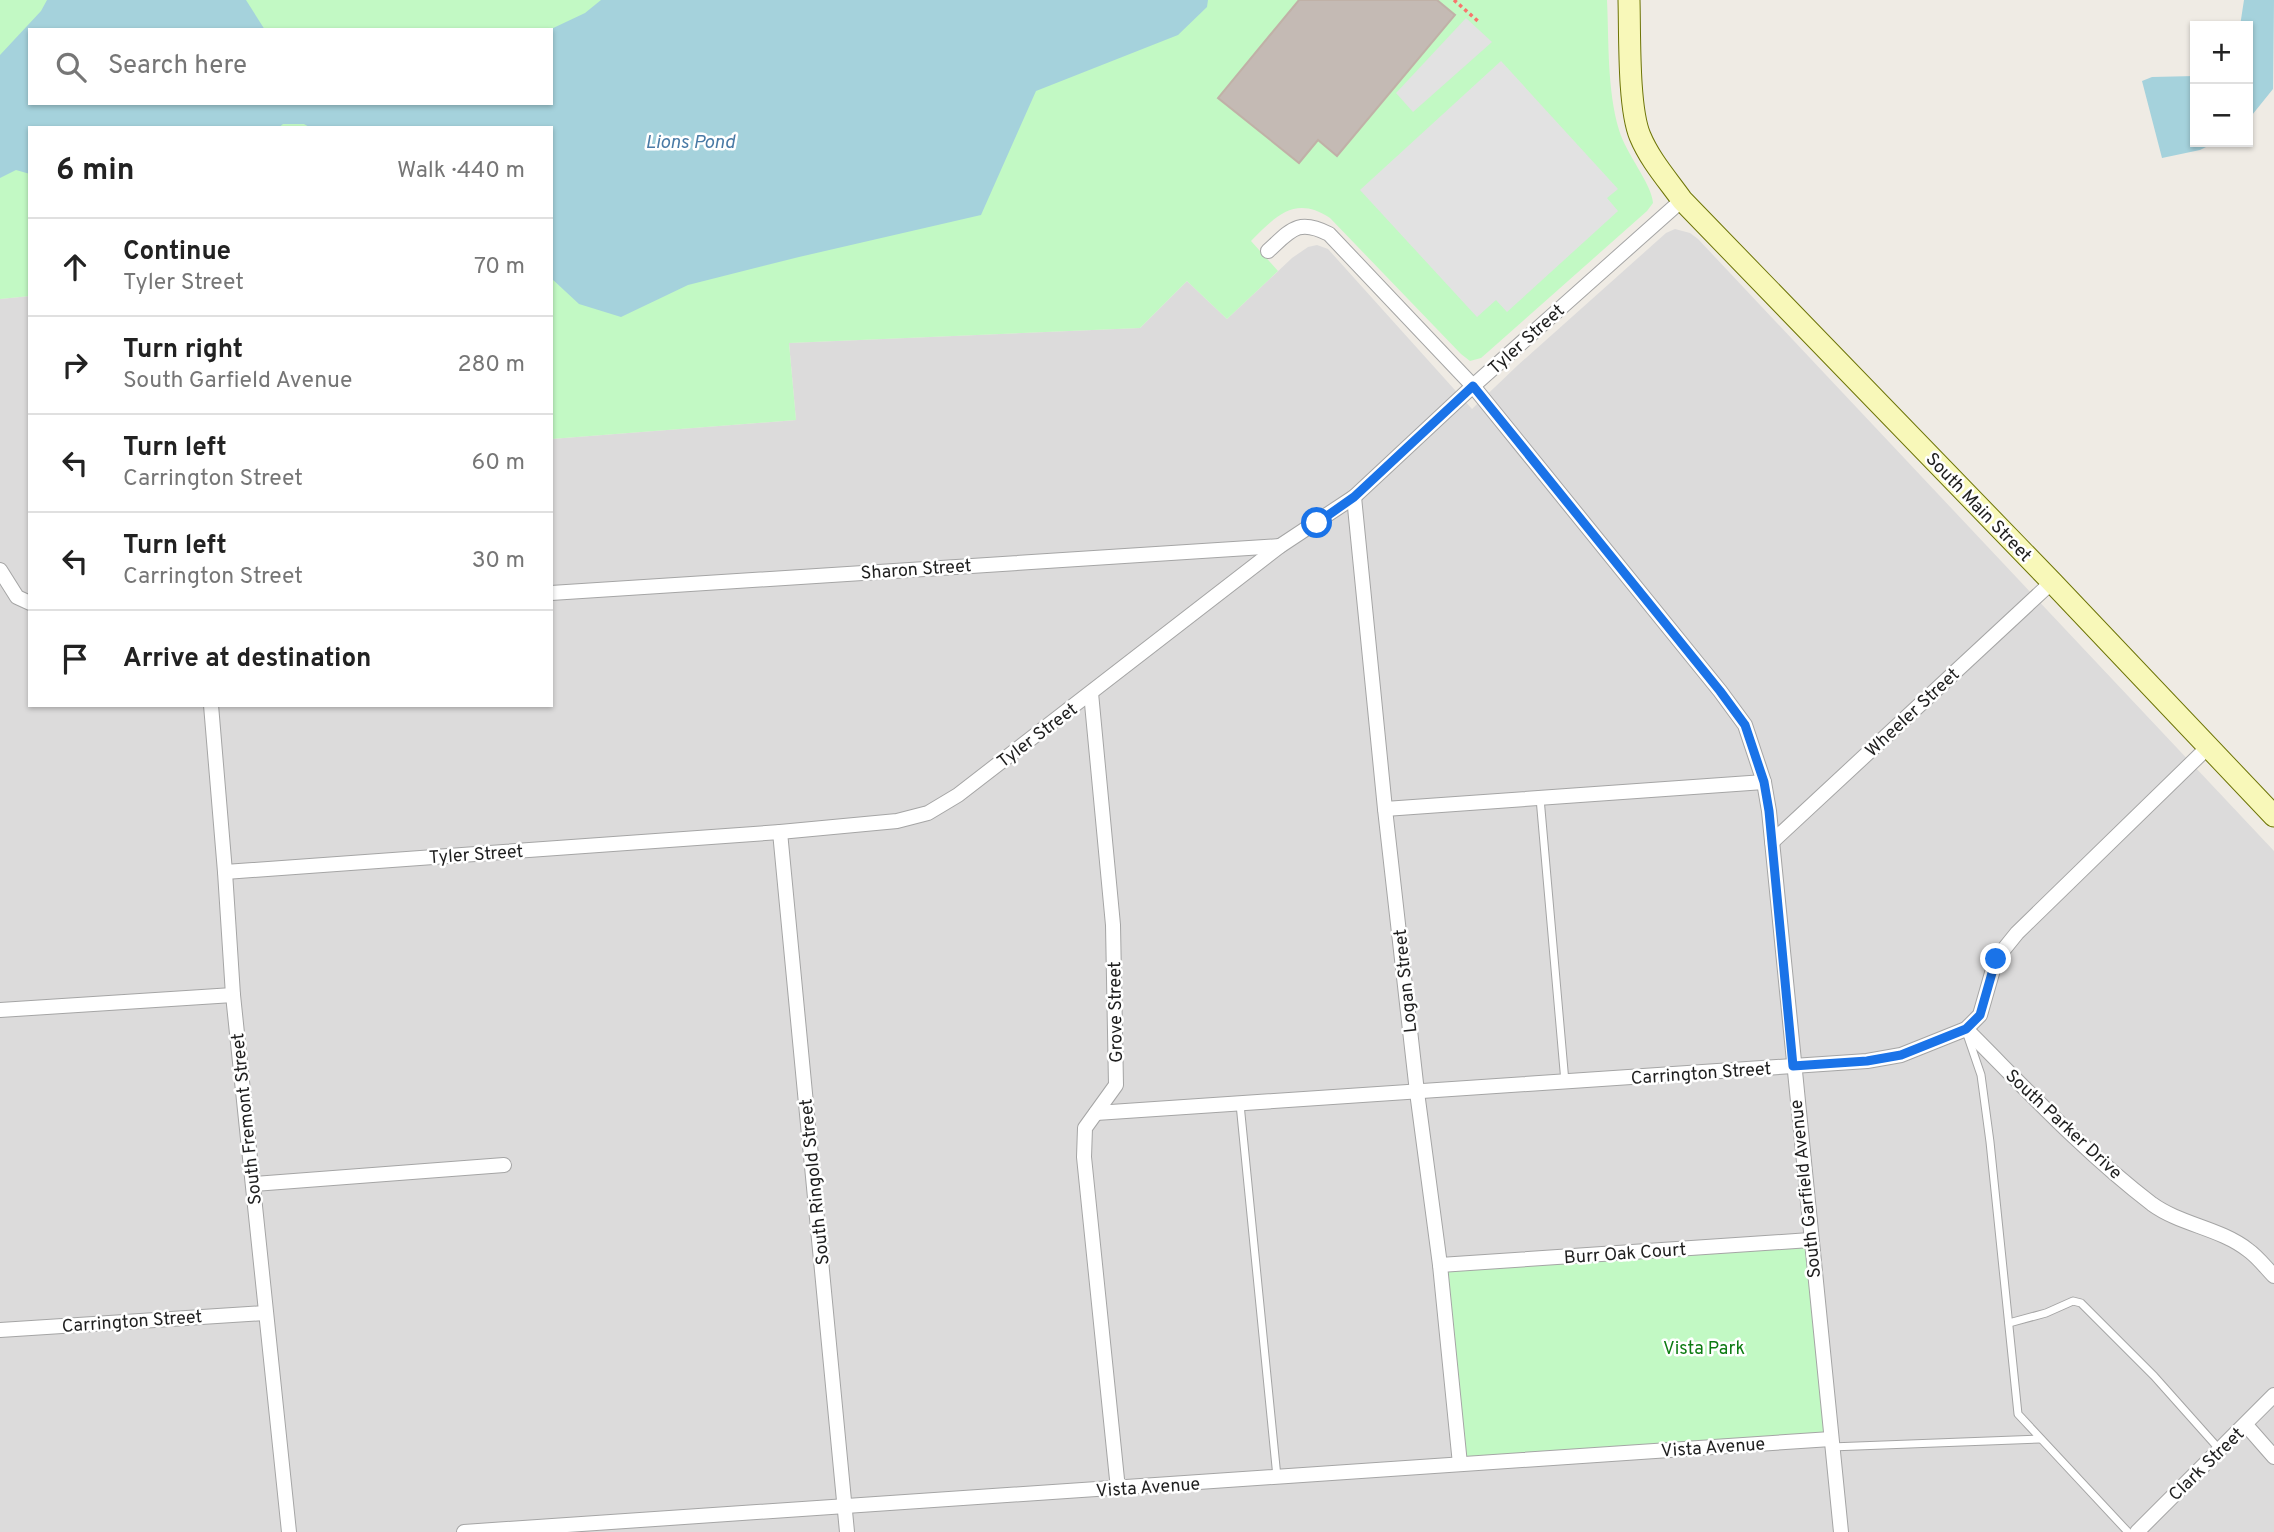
<!DOCTYPE html>
<html lang="en">
<head>
<meta charset="utf-8">
<style>
	body { margin:0; font-family:Overpass,sans-serif; background:#f6f6f6; color:#222 }
	.controls { position:absolute; right:21px; top:21px; display:grid; overflow:hidden; border-radius:0px; box-shadow:0 2px 5px #0004 }
	.controls button { width:63px; height:63px; display:grid; place-items:center; padding:0; border:0; border-bottom:2px solid #e0e0e0; background:#fff; color:#222; font:35px sans-serif }
	.stop { position:absolute; width:21px; height:21px; margin:-16px; border:5px solid #1a73e8; border-radius:50%; background:#fff }
	.stop.end { background:#1a73e8; border-color:#fff; box-shadow:0 2px 7px #0008 }
	.list { margin:0; padding:0; list-style:none }
	h2 { display:flex; justify-content:space-between; align-items:center; height:91px; margin:0; padding:0 28px; font-size:30px }
	h2 small { font-size:23px; font-weight:400; color:#767676 }
	.list li { display:grid; grid-template-columns:46px 1fr auto; gap:21px; align-items:center; box-sizing:border-box; height:98px; padding:0 28px; border-top:2px solid #e0e0e0 }
	.list b { display:block; font-size:26px; white-space:nowrap }
	.list p { margin:0; font-size:23px; white-space:nowrap; color:#767676 }
	.list em { font-size:23px; font-style:normal; color:#767676 }
	.icon { flex:none; width:38px; height:38px; fill:none; stroke:currentColor; stroke-width:2; stroke-linecap:round; stroke-linejoin:round }
	.map { position:relative; flex:none; width:2274px; height:1532px; overflow:hidden }
	.search { position:absolute; background:#fff; box-shadow:0 2px 5px #0004; left:28px; top:28px; width:525px; height:77px; display:flex; align-items:center; gap:18px; box-sizing:border-box; padding:0 24px; border-radius:0px; color:#767676; font-size:26px }
	.panel { position:absolute; background:#fff; box-shadow:0 2px 5px #0004; left:28px; top:126px; width:525px; height:581px; border-radius:0px }
	.map>svg:first-child { display:block }
	.residential { fill:#dcdbdb }
	.park { fill:#c2f9c4; fill-rule:evenodd }
	.parking { fill:#e2e2e2 }
	.water { fill:#a5d2dc }
	.building { fill:#c4bab4; stroke:#c0b1a7; stroke-width:2 }
	.lines { fill:none; stroke-linecap:round; stroke-linejoin:round }
	.service-casing { stroke:#a5a5a5; stroke-width:9 }
	.minor-casing { stroke:#a5a5a5; stroke-width:16 }
	.secondary-casing { stroke:#6d7406; stroke-width:23 }
	.path { stroke:#f8756d; stroke-width:3.5; stroke-dasharray:3.5 3.5; stroke-linecap:butt }
	.service { stroke:#fff; stroke-width:7 }
	.minor { stroke:#fff; stroke-width:14 }
	.secondary { stroke:#f8f8b9; stroke-width:21 }
	.route { stroke:#1a73e8; stroke-width:9 }
	.labels { text-anchor:middle; stroke-width:5; stroke-linejoin:round; paint-order:stroke }
	.street-label { font-size:18px; fill:#1e1e1e; stroke:#fff }
	.park-label { font-size:18px; fill:#0d7b12; stroke:#fff }
	.water-label { font-size:19px; font-style:italic; fill:#497aa5; stroke:#fff }
</style>
</head>
<body>
<div class="map">
<svg width="2274" height="1532" viewBox="0 0 2274 1532">
	<rect width="100%" height="100%" fill="#efebe4"/>
	<path class="residential" d="M 1675,229 L 1690,233 L 1698,239 L 2274,851 L 2274,1532 L 0,1532 L 0,299 L 30,296 L 30,705 L 551,705 L 551,439 L 796,420 L 789,343 L 1140,328 L 1187,281 L 1227,319 L 1292,258 L 1308,247 L 1317,245 L 1328,249 L 1472,409 L 1518,365 L 1666,233 Z"/>
	<g class="park">
		<path d="M 0,0 L 1607,0 C 1609,43 1607,89 1619,130 C 1626,154 1652,184 1653,203 L 1647,211 L 1489,351 L 1481,358 L 1470,361 L 1461,354 L 1330,218 C 1295,195 1276,216 1251,241 L 1278,271 L 1227,319 L 1187,281 L 1140,328 L 789,343 L 796,420 L 551,439 L 551,128 L 30,128 L 30,296 L 0,299 ZM 30,30 L 551,30 L 551,103 L 30,103 Z"/>
		<path d="M 1810,1240 L 1831,1439 L 1460,1464 L 1440,1265 Z"/>
	</g>
	<g class="parking">
		<path d="M 1466,18 L 1492,42 L 1413,112 L 1396,93 Z"/>
		<path d="M 1501,61 L 1618,189 L 1607,198 L 1618,211 L 1507,312 L 1496,300 L 1477,317 L 1360,190 Z"/>
	</g>
	<g class="water">
		<path d="M 47,0 L 246,0 L 265,30 L 30,30 L 30,103 L 551,103 L 551,30 L 549,30 L 585,13 L 601,0 L 1208,0 L 1207,7 L 1178,35 L 1036,91 L 981,215 L 799,257 L 688,285 L 621,317 L 579,304 L 551,278 L 551,128 L 311,128 L 304,124 L 283,124 L 278,128 L 30,128 L 30,174 L 16,170 L 0,178 L 0,55 L 41,11 Z"/>
		<path d="M 2244,0 L 2274,0 L 2273,89 L 2248,120 L 2248,26 L 2240,26 Z"/>
		<path d="M 2195,76 L 2195,142 L 2216,142 L 2200,150 L 2162,158 L 2142,81 L 2152,77 Z"/>
	</g>
	<path class="building" d="M 1299,0 L 1437,0 L 1455,15 L 1337,156 L 1318,140 L 1299,163 L 1218,98 Z"/>
	<g class="lines">
		<g class="service-casing">
			<g id="service">
				<path d="M 1540,798 L 1565,1082"/>
				<path d="M 1968,1037 L 1981,1075 L 1990,1142 L 2018,1414 L 2128,1532"/>
				<path d="M 1240,1104 L 1277,1477"/>
				<path d="M 2009,1323 L 2046,1313 L 2073,1301 L 2081,1303 L 2154,1376 L 2220,1450"/>
				<path d="M 1831,1447 L 2040,1439"/>
			</g>
		</g>
		<g class="minor-casing">
			<g id="minor">
				<path d="M 1268,251 C 1291,230 1298,218 1329,234 L 1473,386 L 1720,691 L 1745,725 L 1764,782 L 1769,811 L 1841,1532"/>
				<path d="M 1354,497 L 1385,809 L 1417,1092 L 1440,1265 L 1460,1464"/>
				<path d="M 0,570 L 17,597 L 30,603"/>
				<path d="M 551,593 L 1280,546"/>
				<path d="M 1091,693 L 1113,925 L 1116,1085 L 1085,1128 L 1084,1157 L 1118,1489"/>
				<path d="M 211,705 L 225,872 L 233,995 L 289,1532"/>
				<path d="M 1385,809 L 1764,782"/>
				<path d="M 780,832 L 847,1532"/>
				<path d="M 1772,842 L 2052,582"/>
				<path d="M 225,872 L 780,832 L 897,821 L 928,813 L 958,795 L 1280,546 L 1354,497 L 1473,386 L 1682,200"/>
				<path d="M 0,1010 L 233,995"/>
				<path d="M 1966,1029 C 2026,1089 2084,1152 2152,1204 C 2181,1225 2220,1228 2248,1250 C 2258,1257 2266,1268 2274,1276"/>
				<path d="M 1096,1113 L 1793,1066 L 1867,1061 L 1901,1055 L 1966,1029 L 1980,1015 L 1996,959 L 2017,933 L 2207,748"/>
				<path d="M 254,1184 L 504,1165"/>
				<path d="M 1440,1265 L 1810,1240"/>
				<path d="M 0,1330 L 265,1313"/>
				<path d="M 2246,1425 L 2274,1457"/>
				<path d="M 464,1532 L 1831,1439"/>
				<path d="M 2137,1532 L 2274,1395"/>
			</g>
		</g>
		<g class="secondary-casing">
			<path id="secondary" d="M 1629,0 C 1630,34 1628,107 1640,136 C 1650,160 1667,179 1682,200 L 2052,582 L 2274,816"/>
		</g>
		<path class="path" d="M 1454,0 L 1480,23"/>
		<use href="#service" class="service"/>
		<use href="#minor" class="minor"/>
		<use href="#secondary" class="secondary"/>
	</g>
	<g class="lines">
		<path class="route" d="M 1317,523 L 1354,497 L 1473,386 L 1720,691 L 1745,725 L 1764,782 L 1769,811 L 1793,1066 L 1867,1061 L 1901,1055 L 1966,1029 L 1980,1015 L 1996,959"/>
	</g>
	<g class="labels">
		<g class="street-label">
			<text transform="translate(1526 339) rotate(-42)" y="6">Tyler Street</text>
			<text transform="translate(1979 507) rotate(46)" y="6">South Main Street</text>
			<text transform="translate(916 569) rotate(-4)" y="6">Sharon Street</text>
			<text transform="translate(1912 712) rotate(-43)" y="6">Wheeler Street</text>
			<text transform="translate(1037 735) rotate(-37)" y="6">Tyler Street</text>
			<text transform="translate(476 854) rotate(-4)" y="6">Tyler Street</text>
			<text transform="translate(1405 981) rotate(-96)" y="6">Logan Street</text>
			<text transform="translate(1115 1012) rotate(-91)" y="6">Grove Street</text>
			<text transform="translate(1701 1073) rotate(-4)" y="6">Carrington Street</text>
			<text transform="translate(246 1119) rotate(-96)" y="6">South Fremont Street</text>
			<text transform="translate(2064 1124) rotate(43)" y="6">South Parker Drive</text>
			<text transform="translate(814 1182) rotate(-96)" y="6">South Ringold Street</text>
			<text transform="translate(1805 1189) rotate(-96)" y="6">South Garfield Avenue</text>
			<text transform="translate(1625 1253) rotate(-4)" y="6">Burr Oak Court</text>
			<text transform="translate(132 1321) rotate(-4)" y="6">Carrington Street</text>
			<text transform="translate(1713 1447) rotate(-4)" y="6">Vista Avenue</text>
			<text transform="translate(2206 1464) rotate(-44)" y="6">Clark Street</text>
			<text transform="translate(1148 1487) rotate(-4)" y="6">Vista Avenue</text>
		</g>
		<g class="park-label">
			<text x="1704" y="1354">Vista Park</text>
		</g>
		<g class="water-label">
			<text x="690" y="148">Lions Pond</text>
		</g>
	</g>
</svg>
<div class="controls">
<button>+</button>
<button>−</button>
</div>
<div class="stop" style="left:1317px;top:523px"></div>
<div class="stop end" style="left:1996px;top:959px"></div>
<div class="search"><svg class="icon" aria-label="search" viewBox="0 0 24 24"><circle cx="10" cy="10" r="6"/><path d="M15 15l6 6"/></svg>Search here</div>
<section class="panel">
<h2>6 min<small>Walk · 440 m</small></h2>
<ul class="list">
<li><svg class="icon" aria-label="ahead" viewBox="0 0 24 24"><path d="M12 20V5M6 11l6-6 6 6"/></svg><div><b>Continue</b><p>Tyler Street</p></div><em>70 m</em></li>
<li><svg class="icon" aria-label="right" viewBox="0 0 24 24"><path d="M7 20v-9h11M14 6l5 5-5 5"/></svg><div><b>Turn right</b><p>South Garfield Avenue</p></div><em>280 m</em></li>
<li><svg class="icon" aria-label="left" viewBox="0 0 24 24"><path d="M17 20v-9H6M10 6l-5 5 5 5"/></svg><div><b>Turn left</b><p>Carrington Street</p></div><em>60 m</em></li>
<li><svg class="icon" aria-label="left" viewBox="0 0 24 24"><path d="M17 20v-9H6M10 6l-5 5 5 5"/></svg><div><b>Turn left</b><p>Carrington Street</p></div><em>30 m</em></li>
<li><svg class="icon" aria-label="arrive" viewBox="0 0 24 24"><path d="M6 21V4h12l-3 4 3 4H6"/></svg><div><b>Arrive at destination</b></div></li>
</ul>
</section>
</div>
</body>
</html>
